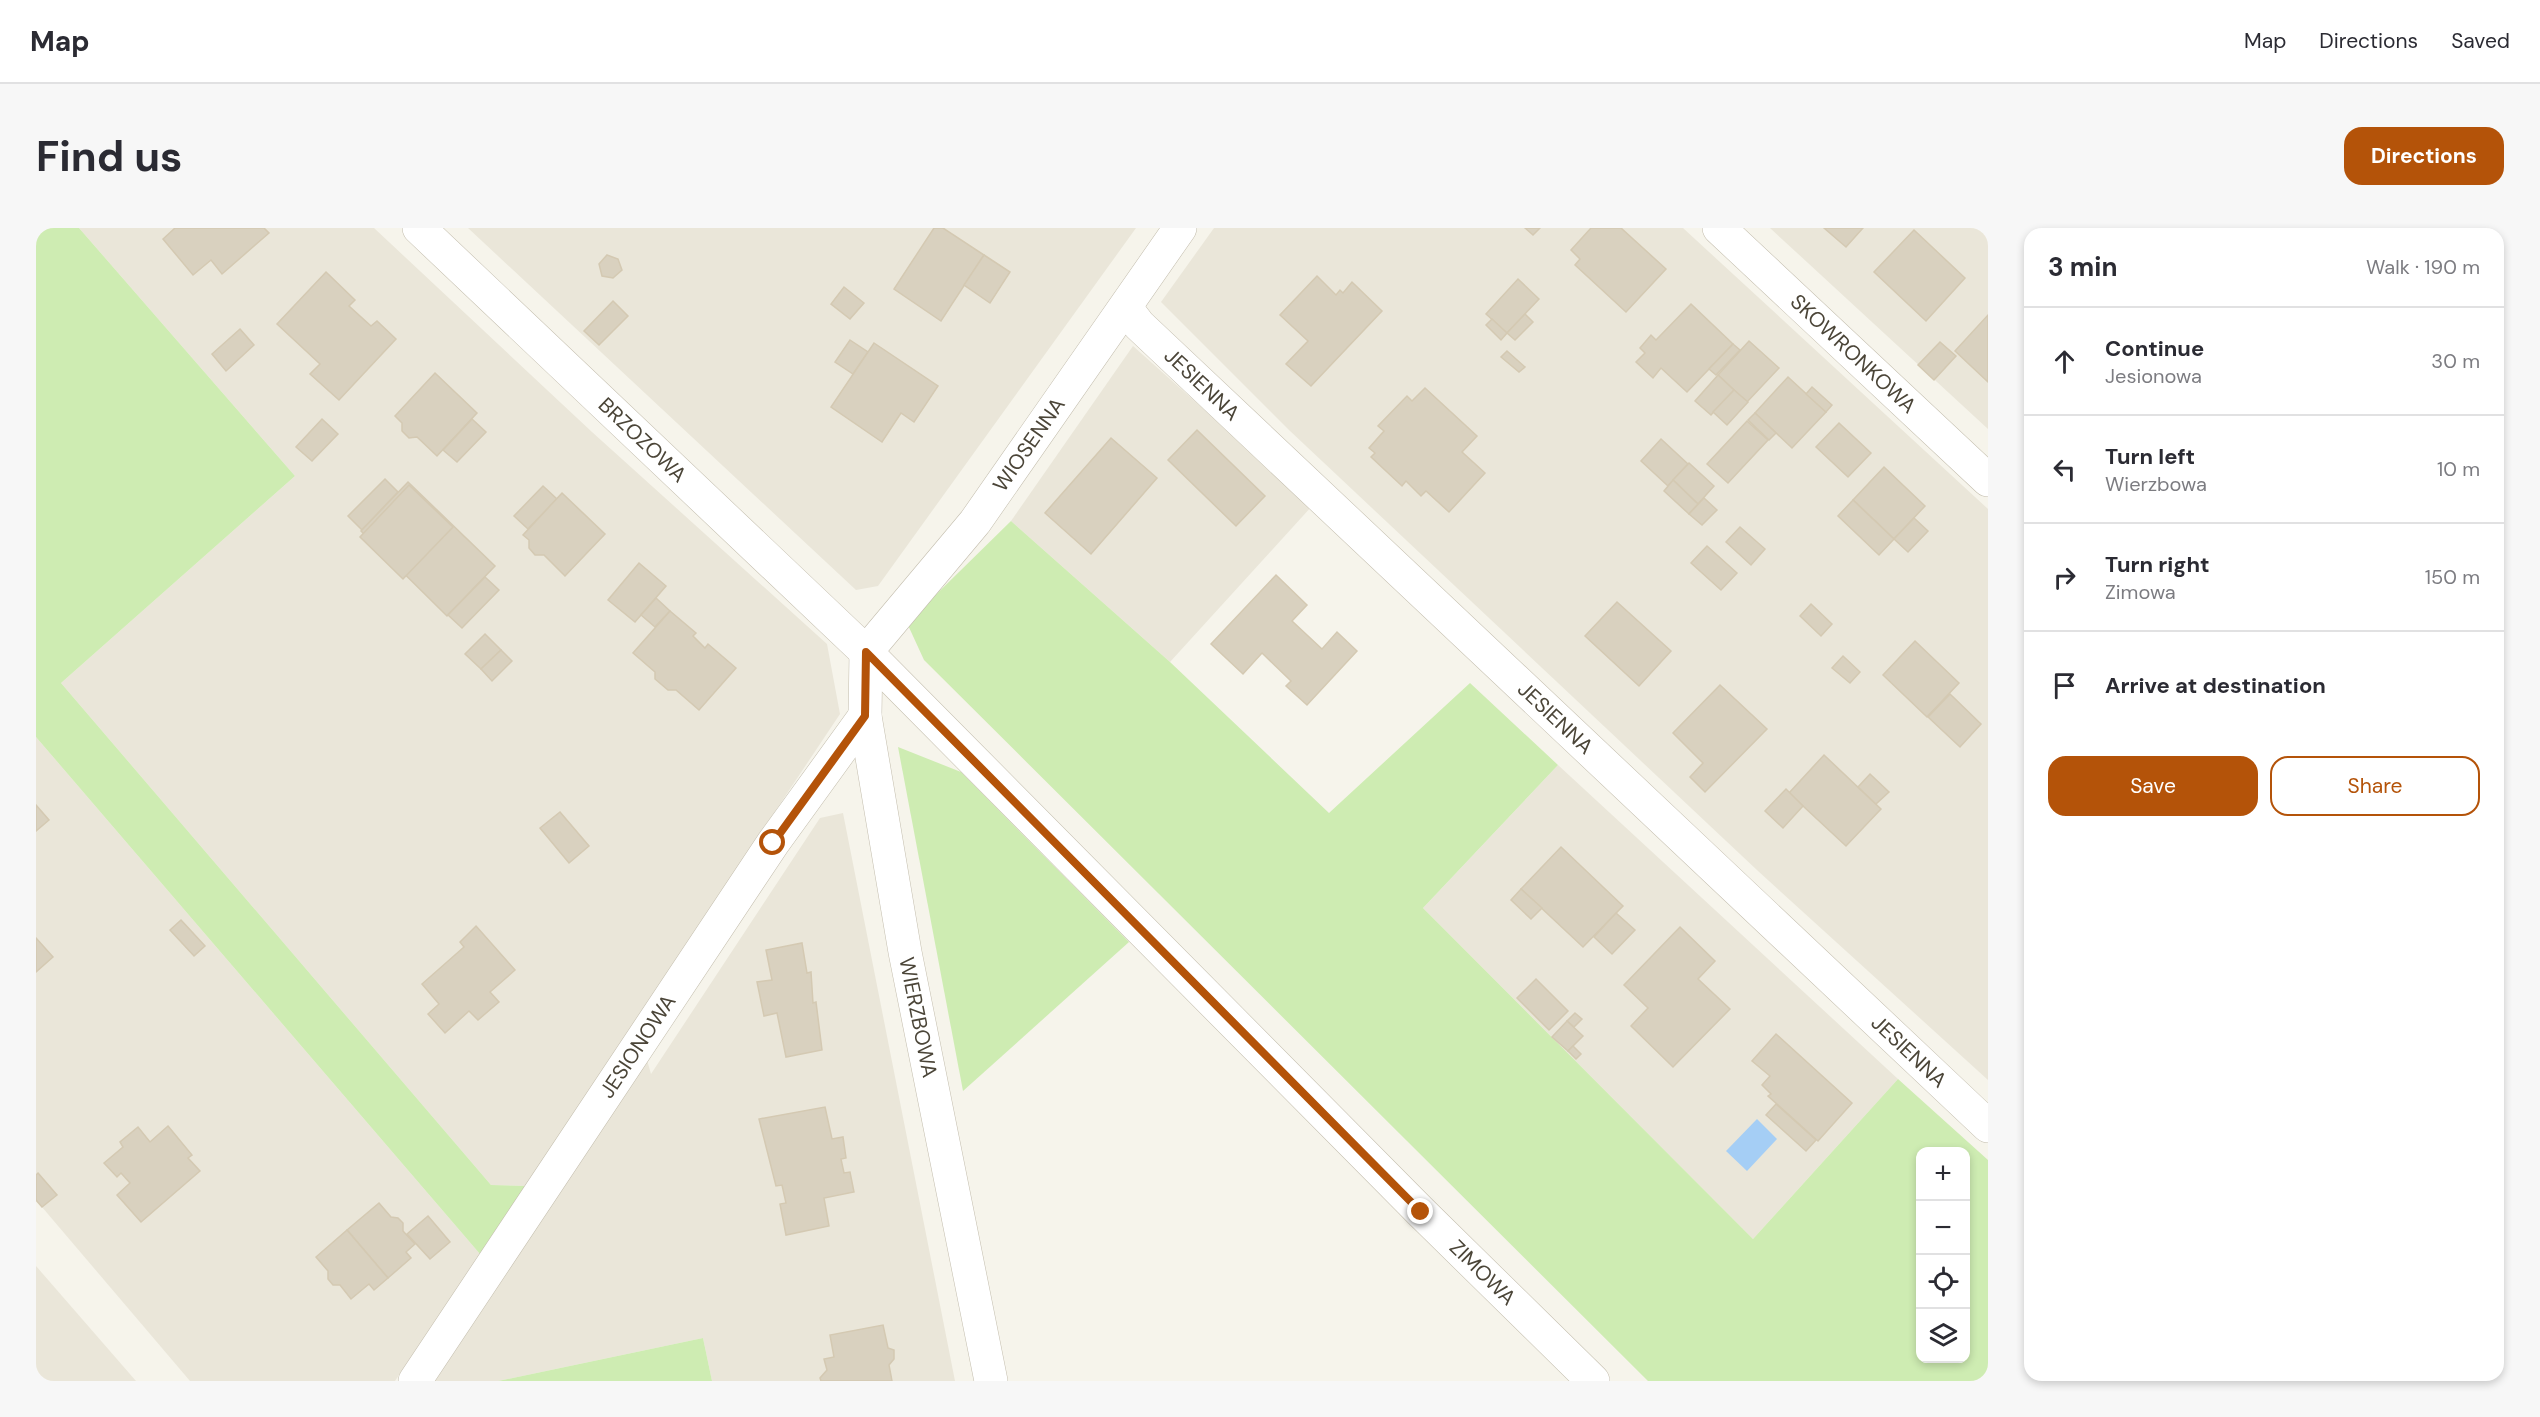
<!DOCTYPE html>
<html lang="en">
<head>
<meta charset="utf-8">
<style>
	body { margin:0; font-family:"DM Sans",sans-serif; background:#f7f7f7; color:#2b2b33 }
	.controls { position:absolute; right:18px; bottom:18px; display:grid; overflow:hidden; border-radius:12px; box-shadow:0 3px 9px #0003 }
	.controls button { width:54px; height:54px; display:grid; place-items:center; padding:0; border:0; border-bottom:2px solid #e1e1e2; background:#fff; color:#2b2b33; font:30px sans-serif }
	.stop { position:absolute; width:18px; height:18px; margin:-14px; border:4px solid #b45309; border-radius:50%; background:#fff }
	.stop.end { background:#b45309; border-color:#fff; box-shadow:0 2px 6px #0008 }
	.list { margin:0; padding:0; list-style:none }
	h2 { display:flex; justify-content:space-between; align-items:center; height:78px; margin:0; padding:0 24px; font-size:26px }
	h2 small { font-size:20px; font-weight:400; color:#7c7c81 }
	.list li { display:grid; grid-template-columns:39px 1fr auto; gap:18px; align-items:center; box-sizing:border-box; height:108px; padding:0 24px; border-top:2px solid #e1e1e2 }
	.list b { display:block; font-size:22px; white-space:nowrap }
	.list p { margin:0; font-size:20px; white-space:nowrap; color:#7c7c81 }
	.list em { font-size:20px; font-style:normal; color:#7c7c81 }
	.actions { display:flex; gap:12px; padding:18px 24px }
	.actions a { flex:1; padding:14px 0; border:2px solid #b45309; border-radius:18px; text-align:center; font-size:21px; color:#b45309 }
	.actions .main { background:#b45309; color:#fff }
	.icon { flex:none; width:33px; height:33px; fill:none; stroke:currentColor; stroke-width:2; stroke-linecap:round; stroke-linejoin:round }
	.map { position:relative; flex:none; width:1952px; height:1153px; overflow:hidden; border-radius:18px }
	header { display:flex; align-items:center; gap:36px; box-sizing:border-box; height:84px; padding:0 30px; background:#fff; border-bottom:2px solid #e1e1e2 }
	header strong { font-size:28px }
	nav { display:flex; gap:33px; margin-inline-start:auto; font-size:21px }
	.intro { display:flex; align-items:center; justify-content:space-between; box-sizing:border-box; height:144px; padding:0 36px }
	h1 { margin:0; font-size:42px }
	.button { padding:15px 27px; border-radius:18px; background:#b45309; color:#fff; font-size:21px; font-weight:700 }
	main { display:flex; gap:36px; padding:0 36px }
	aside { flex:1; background:#fff; border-radius:18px; box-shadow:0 3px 9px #0003 }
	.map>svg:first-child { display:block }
	.residential { fill:#eae6d9 }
	.green { fill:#ceecb2; fill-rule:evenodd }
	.water { fill:#a5cef5 }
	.building { fill:#d9d1bf; stroke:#d4c9b2; stroke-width:1.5 }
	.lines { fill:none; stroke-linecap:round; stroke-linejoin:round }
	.minor-casing { stroke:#c3bdad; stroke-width:34 }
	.minor { stroke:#fff; stroke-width:33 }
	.route { stroke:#b45309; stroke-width:8 }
	.labels { text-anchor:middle; stroke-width:6; stroke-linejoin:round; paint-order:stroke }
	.street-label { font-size:21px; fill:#4b4538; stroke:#fff }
</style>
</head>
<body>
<header>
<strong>Map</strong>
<nav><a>Map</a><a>Directions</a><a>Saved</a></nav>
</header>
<div class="intro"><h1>Find us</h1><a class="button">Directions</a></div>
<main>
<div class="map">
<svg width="1952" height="1153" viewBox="0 0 1952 1153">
	<rect width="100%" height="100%" fill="#f6f4eb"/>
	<g class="residential">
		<path d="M 43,0 L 338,0 L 556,204 L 791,416 L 804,486 L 489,958 L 455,957 L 25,455 L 259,248 Z"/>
		<path d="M 432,0 L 1100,0 L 842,358 L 820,362 Z"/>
		<path d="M 1178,0 L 1647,0 L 1952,281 L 1952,852 L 1722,643 L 1253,202 L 1125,74 Z"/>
		<path d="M 1734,0 L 1952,0 L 1952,201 Z"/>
		<path d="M 1097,118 L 1276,278 L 1134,434 L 975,293 Z"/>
		<path d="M 0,509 L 444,1026 L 359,1153 L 154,1153 L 0,972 Z"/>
		<path d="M 1522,537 L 1862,851 L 1717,1011 L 1387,680 Z"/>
		<path d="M 807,585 L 919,1153 L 676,1153 L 667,1110 L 462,1153 L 399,1153 L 611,832 L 615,846 L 784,590 Z"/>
		<path d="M 0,1038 L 100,1153 L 0,1153 Z"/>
	</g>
	<g class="green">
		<path d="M 0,0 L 43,0 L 259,248 L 25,455 L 455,957 L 489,958 L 444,1026 L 0,509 Z"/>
		<path d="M 975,293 L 1134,434 L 1293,585 L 1434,455 L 1522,537 L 1387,680 L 1717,1011 L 1862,851 L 1952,932 L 1952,1153 L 1612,1153 L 888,432 L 871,395 ZM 1884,924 L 1930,924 L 1930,1130 L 1884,1130 Z"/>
		<path d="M 862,519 L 925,544 L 1093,714 L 927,863 Z"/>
		<path d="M 667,1110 L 676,1153 L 462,1153 Z"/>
	</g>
	<path class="water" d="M 1721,891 L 1741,911 L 1711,943 L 1690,923 Z"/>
	<g class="building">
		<path d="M 139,0 L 228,0 L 233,5 L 186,46 L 175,32 L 157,47 L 127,11 Z"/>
		<path d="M 898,0 L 907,0 L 948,27 L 905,93 L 858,61 Z"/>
		<path d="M 1489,0 L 1504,0 L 1497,7 Z"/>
		<path d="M 1555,0 L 1585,0 L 1630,41 L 1590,84 L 1539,37 L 1544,31 L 1535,22 Z"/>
		<path d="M 1788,0 L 1827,0 L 1810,19 Z"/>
		<path d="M 1878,2 L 1929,50 L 1890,93 L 1838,44 Z"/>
		<path d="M 571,27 L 582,31 L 586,42 L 577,50 L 566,48 L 563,36 Z"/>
		<path d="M 948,27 L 974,44 L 954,75 L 928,57 Z"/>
		<path d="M 290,44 L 319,72 L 313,78 L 335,98 L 341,93 L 360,111 L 303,172 L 274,146 L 284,136 L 241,96 Z"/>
		<path d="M 1281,48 L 1300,67 L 1304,62 L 1307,65 L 1316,54 L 1346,83 L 1275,158 L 1250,136 L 1272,113 L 1244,87 Z"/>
		<path d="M 1482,51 L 1503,71 L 1471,105 L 1450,86 Z"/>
		<path d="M 808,59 L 828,75 L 814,91 L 795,76 Z"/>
		<path d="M 577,73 L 592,88 L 563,117 L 548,103 Z"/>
		<path d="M 1655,76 L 1697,116 L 1651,164 L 1625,140 L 1617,150 L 1600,134 L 1609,125 L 1604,120 L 1615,107 L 1620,112 Z"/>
		<path d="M 1489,86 L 1497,94 L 1479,112 L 1471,105 Z"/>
		<path d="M 1952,87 L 1952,154 L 1919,123 Z"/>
		<path d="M 1456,91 L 1471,105 L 1465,112 L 1450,97 Z"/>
		<path d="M 204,101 L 218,117 L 190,143 L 176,126 Z"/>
		<path d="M 814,112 L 832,124 L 817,146 L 799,134 Z"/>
		<path d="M 1713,113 L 1743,140 L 1711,174 L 1682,147 Z"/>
		<path d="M 1904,114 L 1920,128 L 1898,152 L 1882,137 Z"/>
		<path d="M 838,115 L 902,158 L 878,194 L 865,185 L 846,214 L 795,179 Z"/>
		<path d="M 1697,116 L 1704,122 L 1680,147 L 1673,141 Z"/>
		<path d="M 1471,123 L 1489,139 L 1483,144 L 1465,129 Z"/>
		<path d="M 399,145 L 441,185 L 401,228 L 381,209 L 373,210 L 366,203 L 366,195 L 359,188 Z"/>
		<path d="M 1682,147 L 1698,162 L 1675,187 L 1659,173 Z"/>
		<path d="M 1752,149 L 1790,184 L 1756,220 L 1719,185 Z"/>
		<path d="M 1776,159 L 1796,177 L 1790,184 L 1770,166 Z"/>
		<path d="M 1389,160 L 1441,208 L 1426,224 L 1449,245 L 1413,284 L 1390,263 L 1385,268 L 1370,253 L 1366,258 L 1335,229 L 1339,225 L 1333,220 L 1348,203 L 1342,198 L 1371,168 L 1376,173 Z"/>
		<path d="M 1698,162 L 1712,174 L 1691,197 L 1677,184 Z"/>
		<path d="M 1719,185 L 1740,205 L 1733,212 L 1712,192 Z"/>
		<path d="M 286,191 L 302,206 L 276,233 L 260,219 Z"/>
		<path d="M 436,191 L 450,204 L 421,234 L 407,222 Z"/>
		<path d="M 1711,193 L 1732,212 L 1692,255 L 1671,236 Z"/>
		<path d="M 1803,195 L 1835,225 L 1812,249 L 1780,219 Z"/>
		<path d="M 1161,202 L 1229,268 L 1200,298 L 1132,232 Z"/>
		<path d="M 1075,210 L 1121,250 L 1055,326 L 1009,285 Z"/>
		<path d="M 1625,211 L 1652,236 L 1632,258 L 1605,233 Z"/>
		<path d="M 1653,235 L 1678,258 L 1662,276 L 1637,252 Z"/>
		<path d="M 1848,239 L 1889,278 L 1858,311 L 1817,272 Z"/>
		<path d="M 349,251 L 362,264 L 326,302 L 312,288 Z"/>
		<path d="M 1637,252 L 1662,276 L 1653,286 L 1628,263 Z"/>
		<path d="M 372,254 L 459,338 L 411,388 L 325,303 Z"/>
		<path d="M 373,257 L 417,299 L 367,351 L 324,309 Z"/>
		<path d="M 507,258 L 521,271 L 492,301 L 478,288 Z"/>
		<path d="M 526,265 L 569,306 L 529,348 L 508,327 L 499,327 L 493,320 L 493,312 L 487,307 Z"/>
		<path d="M 1668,270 L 1681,282 L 1666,297 L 1653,286 Z"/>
		<path d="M 1817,272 L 1858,311 L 1843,327 L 1802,288 Z"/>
		<path d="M 1878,290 L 1892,303 L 1872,324 L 1858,311 Z"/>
		<path d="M 1704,299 L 1729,321 L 1715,337 L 1690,314 Z"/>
		<path d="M 1671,318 L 1701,345 L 1685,362 L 1655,335 Z"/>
		<path d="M 603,335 L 630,358 L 599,394 L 572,372 Z"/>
		<path d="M 1240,347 L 1271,377 L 1256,393 L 1286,421 L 1301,404 L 1321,423 L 1271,477 L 1250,458 L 1255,453 L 1226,425 L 1207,446 L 1175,416 Z"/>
		<path d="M 449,349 L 463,362 L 426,400 L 412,387 Z"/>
		<path d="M 620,370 L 634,383 L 619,399 L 605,387 Z"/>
		<path d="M 1581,374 L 1635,423 L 1603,458 L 1549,408 Z"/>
		<path d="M 1775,376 L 1796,396 L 1785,408 L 1764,388 Z"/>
		<path d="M 634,383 L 660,405 L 657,408 L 669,420 L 672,416 L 700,440 L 663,482 L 640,462 L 632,462 L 619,451 L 619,444 L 597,425 Z"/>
		<path d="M 449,406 L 465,422 L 445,441 L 429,426 Z"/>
		<path d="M 1879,413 L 1923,455 L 1891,489 L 1847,447 Z"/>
		<path d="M 465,422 L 476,433 L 456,453 L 445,441 Z"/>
		<path d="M 1807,428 L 1824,444 L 1814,455 L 1796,440 Z"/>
		<path d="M 1684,457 L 1731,501 L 1669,564 L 1654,549 L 1667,535 L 1637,505 Z"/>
		<path d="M 1914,466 L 1945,496 L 1924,519 L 1892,489 Z"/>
		<path d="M 1788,527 L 1845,581 L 1810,618 L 1753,565 Z"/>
		<path d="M 1834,546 L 1853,564 L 1840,576 L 1822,559 Z"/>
		<path d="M 1750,561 L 1767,578 L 1747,600 L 1729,583 Z"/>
		<path d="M 0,577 L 13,592 L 0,603 Z"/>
		<path d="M 524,584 L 553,618 L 533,635 L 504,600 Z"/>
		<path d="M 1525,619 L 1587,678 L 1547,719 L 1485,661 Z"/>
		<path d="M 1485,661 L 1506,680 L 1495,691 L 1475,672 Z"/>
		<path d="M 1580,685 L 1599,702 L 1576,726 L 1558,709 Z"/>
		<path d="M 145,692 L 169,718 L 158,728 L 134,702 Z"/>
		<path d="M 440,698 L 479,742 L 454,764 L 463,774 L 442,792 L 433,783 L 409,805 L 392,786 L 403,776 L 386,756 L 428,719 L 424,714 Z"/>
		<path d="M 1644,699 L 1679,733 L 1662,751 L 1694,781 L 1637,839 L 1595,798 L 1612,780 L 1588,757 Z"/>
		<path d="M 0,710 L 17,729 L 0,744 Z"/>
		<path d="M 766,715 L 771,745 L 775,744 L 777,775 L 780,774 L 786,822 L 750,829 L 741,785 L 728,788 L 721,754 L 736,752 L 730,722 Z"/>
		<path d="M 1500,751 L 1532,783 L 1513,802 L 1481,770 Z"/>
		<path d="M 1539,785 L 1546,791 L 1538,799 L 1531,793 Z"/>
		<path d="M 1531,793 L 1547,808 L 1532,823 L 1516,809 Z"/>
		<path d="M 1740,806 L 1816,875 L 1782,913 L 1732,868 L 1735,866 L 1726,857 L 1734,848 L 1716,833 Z"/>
		<path d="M 1537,818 L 1545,826 L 1540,831 L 1532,823 Z"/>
		<path d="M 1740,876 L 1780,912 L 1770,923 L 1730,887 Z"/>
		<path d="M 789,879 L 796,911 L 807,909 L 810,930 L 805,931 L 808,945 L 814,944 L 818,964 L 788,970 L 793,998 L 750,1007 L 744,976 L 750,975 L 746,957 L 740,958 L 723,891 Z"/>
		<path d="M 132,898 L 156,927 L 152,930 L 164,943 L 105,994 L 81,967 L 94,955 L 85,945 L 81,949 L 68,935 L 87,919 L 84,914 L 102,899 L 114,914 Z"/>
		<path d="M 2,945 L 21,967 L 6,979 L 0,972 L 0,947 Z"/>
		<path d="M 343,975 L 355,989 L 362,990 L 367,995 L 367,1003 L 379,1016 L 370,1024 L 375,1030 L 352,1050 L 311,1002 Z"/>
		<path d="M 392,988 L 414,1014 L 394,1031 L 371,1006 Z"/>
		<path d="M 311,1002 L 352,1050 L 338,1062 L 333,1056 L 315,1071 L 304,1057 L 297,1057 L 292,1051 L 292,1043 L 280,1029 Z"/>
		<path d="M 847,1097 L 852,1120 L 858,1122 L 858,1131 L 853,1137 L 856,1153 L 785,1153 L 784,1150 L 791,1142 L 788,1131 L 798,1129 L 794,1107 Z"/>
	</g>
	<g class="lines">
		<g class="minor-casing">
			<g id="minor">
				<path id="s1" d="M 383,0 L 830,424 L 1385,984 L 1557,1153"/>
				<path id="s2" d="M 1683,0 L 1952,252"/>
				<path id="s3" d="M 1090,80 L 1103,97 L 1952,898"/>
				<path id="s4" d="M 830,424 L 829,488 L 869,724 L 955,1153"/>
				<path id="s5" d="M 830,424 L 939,294 L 1144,0"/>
				<path id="s6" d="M 379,1153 L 737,615 L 829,488"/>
			</g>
		</g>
		<use href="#minor" class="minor"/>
	</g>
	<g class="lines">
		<path class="route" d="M 737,615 L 829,488 L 830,424 L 1385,984"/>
	</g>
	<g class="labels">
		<g class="street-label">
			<text dy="7" stroke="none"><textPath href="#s2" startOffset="184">SKOWRONKOWA</textPath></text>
			<text dy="7" stroke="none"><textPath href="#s3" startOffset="108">JESIENNA</textPath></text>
			<text dy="7" stroke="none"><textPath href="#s1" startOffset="308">BRZOZOWA</textPath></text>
			<text dy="7" stroke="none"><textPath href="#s5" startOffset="264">WIOSENNA</textPath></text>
			<text dy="7" stroke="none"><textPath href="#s3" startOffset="594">JESIENNA</textPath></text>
			<text dy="7" stroke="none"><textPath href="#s4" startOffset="370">WIERZBOWA</textPath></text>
			<text dy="7" stroke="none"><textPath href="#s6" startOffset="402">JESIONOWA</textPath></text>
			<text dy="7" stroke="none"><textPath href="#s3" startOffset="1080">JESIENNA</textPath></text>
			<text dy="7" stroke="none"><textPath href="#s1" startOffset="1491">ZIMOWA</textPath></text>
		</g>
	</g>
</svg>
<div class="controls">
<button>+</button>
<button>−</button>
<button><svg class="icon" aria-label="locate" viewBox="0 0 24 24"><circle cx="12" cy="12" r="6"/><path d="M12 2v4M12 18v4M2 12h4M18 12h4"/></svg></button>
<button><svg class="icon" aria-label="layers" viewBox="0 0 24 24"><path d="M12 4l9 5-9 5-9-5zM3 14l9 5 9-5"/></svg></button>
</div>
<div class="stop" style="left:737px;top:615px"></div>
<div class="stop end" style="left:1385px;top:984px"></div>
</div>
<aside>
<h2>3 min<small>Walk · 190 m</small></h2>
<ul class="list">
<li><svg class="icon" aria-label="ahead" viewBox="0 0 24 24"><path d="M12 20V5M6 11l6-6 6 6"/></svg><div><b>Continue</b><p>Jesionowa</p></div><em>30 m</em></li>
<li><svg class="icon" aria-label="left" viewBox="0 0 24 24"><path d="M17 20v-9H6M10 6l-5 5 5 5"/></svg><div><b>Turn left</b><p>Wierzbowa</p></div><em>10 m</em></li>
<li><svg class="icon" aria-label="right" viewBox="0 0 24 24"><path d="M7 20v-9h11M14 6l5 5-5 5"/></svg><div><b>Turn right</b><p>Zimowa</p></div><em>150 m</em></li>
<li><svg class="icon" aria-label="arrive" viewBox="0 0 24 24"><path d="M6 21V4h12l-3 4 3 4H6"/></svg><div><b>Arrive at destination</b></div></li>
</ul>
<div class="actions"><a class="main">Save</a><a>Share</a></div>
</aside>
</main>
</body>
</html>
